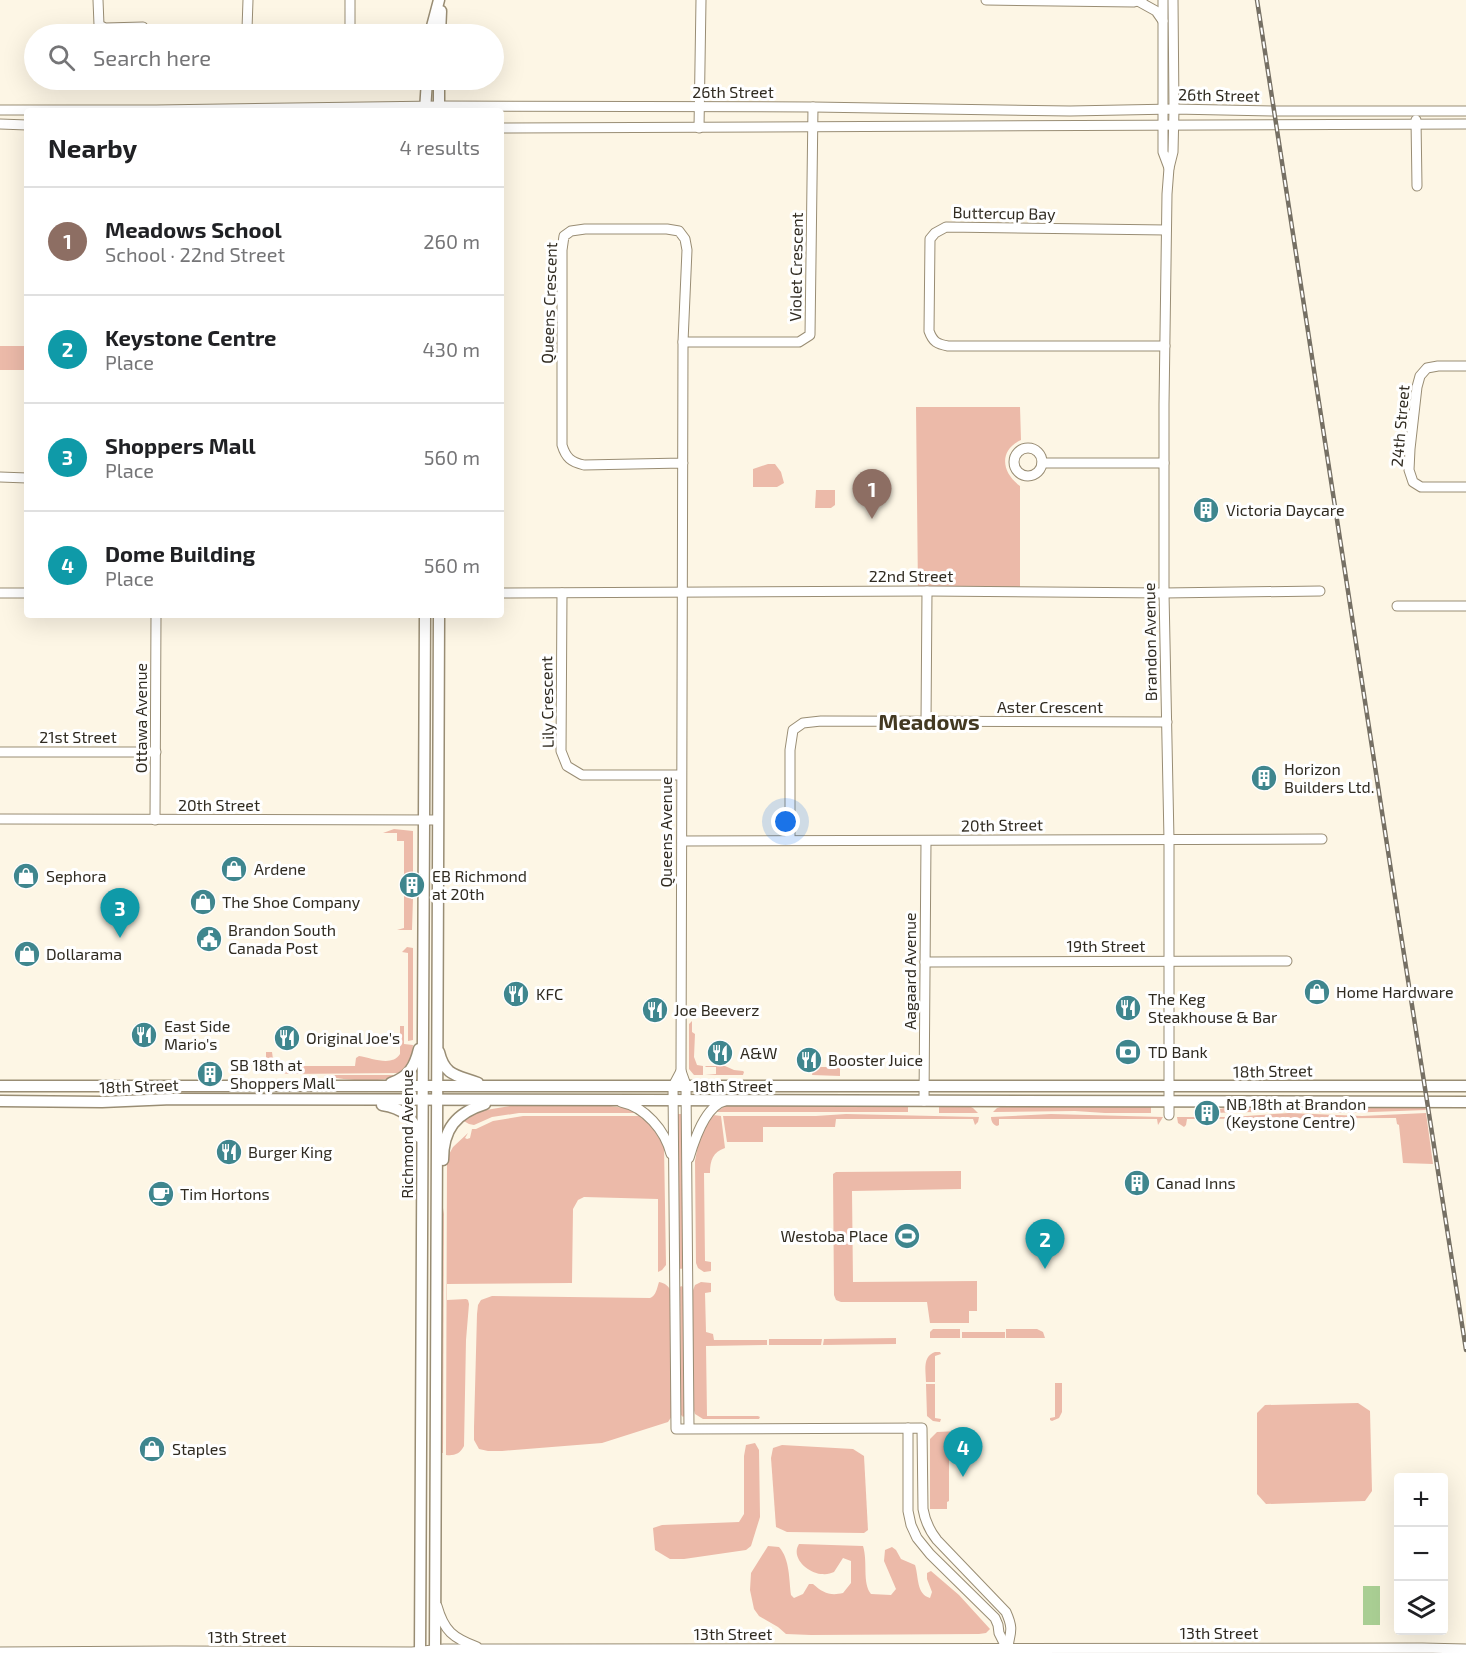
<!DOCTYPE html>
<html lang="en">
<head>
<meta charset="utf-8">
<style>
	body { margin:0; font-family:"Exo 2",sans-serif; background:#f6f6f6; color:#202124 }
	.controls { position:absolute; right:18px; bottom:18px; display:grid; overflow:hidden; border-radius:6px; box-shadow:0 6px 24px #0002 }
	.controls button { width:54px; height:54px; display:grid; place-items:center; padding:0; border:0; border-bottom:2px solid #e0e0e0; background:#fff; color:#202124; font:30px sans-serif }
	.you { position:absolute; left:786px; top:822px; width:21px; height:21px; margin:-15px; border:4px solid #fff; border-radius:50%; background:#1a73e8; box-shadow:0 0 0 9px #1a73e833 }
	.badge { display:grid; place-items:center; width:39px; height:39px; border-radius:50%; background:#0b8043; color:#fff; font-size:20px; font-weight:700 }
	.pin { position:absolute; translate:-50% -50px; filter:drop-shadow(0 2px 3px #0008) }
	.pin::after { content:''; position:absolute; top:32px; width:21px; height:18px; background:inherit; clip-path:polygon(0 0,100% 0,50% 100%) }
	.list { margin:0; padding:0; list-style:none }
	h2 { display:flex; justify-content:space-between; align-items:center; height:78px; margin:0; padding:0 24px; font-size:26px }
	h2 small { font-size:20px; font-weight:400; color:#757577 }
	.list li { display:grid; grid-template-columns:39px 1fr auto; gap:18px; align-items:center; box-sizing:border-box; height:108px; padding:0 24px; border-top:2px solid #e0e0e0 }
	.list b { display:block; font-size:22px; white-space:nowrap }
	.list p { margin:0; font-size:20px; white-space:nowrap; color:#757577 }
	.list em { font-size:20px; font-style:normal; color:#757577 }
	.icon { flex:none; width:33px; height:33px; fill:none; stroke:currentColor; stroke-width:2; stroke-linecap:round; stroke-linejoin:round }
	.map { position:relative; flex:none; width:1466px; height:1653px; overflow:hidden }
	.search { position:absolute; background:#fff; box-shadow:0 6px 24px #0002; left:24px; top:24px; width:480px; height:66px; display:flex; align-items:center; gap:15px; box-sizing:border-box; padding:0 21px; border-radius:33px; color:#757577; font-size:22px }
	.panel { position:absolute; background:#fff; box-shadow:0 6px 24px #0002; left:24px; top:108px; width:480px; height:510px; border-radius:6px }
	.map>svg:first-child { display:block }
	.green { fill:#ecbaa9 }
	.water { fill:#a9ce93 }
	.lines { fill:none; stroke-linecap:round; stroke-linejoin:round }
	.minor-casing { stroke:#998d74; stroke-width:11 }
	.major-casing { stroke:#998d74; stroke-width:13 }
	.minor { stroke:#fff; stroke-width:9 }
	.major { stroke:#fff; stroke-width:10 }
	.rail-casing { stroke:#767064; stroke-width:4.5 }
	.rail { stroke:#fff; stroke-width:2; stroke-dasharray:7; stroke-linecap:butt }
	.labels { text-anchor:middle; stroke-width:6; stroke-linejoin:round; paint-order:stroke }
	.street-label { font-size:16px; fill:#302b21; stroke:#fff }
	.poi-label { font-size:16px; fill:#302b21; stroke:#fff; text-anchor:start }
	.district-label { font-size:22px; font-weight:bold; fill:#433922; stroke:#fff }
</style>
</head>
<body>
<div class="map">
<svg width="1466" height="1653" viewBox="0 0 1466 1653">
	<rect width="100%" height="100%" fill="#fdf6e5"/>
	<g class="green">
		<rect x="0" y="346" width="27" height="24"/>
		<path d="M 916,407 L 1020,407 L 1021,440 C 998,451 1002,473 1020,486 L 1020,591 L 918,591 Z"/>
		<path d="M 768,464 L 775,464 L 781,472 L 784,483 L 777,487 L 753,487 L 753,469 Z"/>
		<path d="M 816,490 L 835,490 L 835,505 L 831,508 L 815,508 Z"/>
		<path d="M 394,829 L 413,831 L 413,876 L 411,876 L 411,899 L 413,899 L 412,930 L 397,930 L 404,928 L 404,841 L 397,841 L 397,833 L 383,833 Z"/>
		<path d="M 407,947 L 413,948 L 413,1040 L 408,1041 L 408,953 L 402,952 Z"/>
		<path d="M 692,1021 L 692,1032 L 695,1034 L 694,1057 L 697,1065 L 703,1066 L 703,1075 L 694,1075 L 689,1069 L 689,1024 Z"/>
		<path d="M 400,1026 L 404,1026 L 404,1044 L 413,1045 C 412,1056 410,1068 399,1073 L 289,1074 L 271,1072 L 266,1069 L 266,1052 L 272,1052 L 274,1066 L 355,1066 L 356,1058 L 359,1056 C 372,1058 392,1067 400,1054 Z"/>
		<path d="M 706,1066 L 725,1066 L 734,1070 L 743,1071 L 744,1072 L 743,1075 L 705,1075 L 716,1074 L 716,1067 L 705,1067 Z"/>
		<path d="M 814,1067 L 840,1067 L 840,1076 L 812,1075 Z"/>
		<path d="M 324,1075 L 395,1075 L 399,1076 C 377,1083 345,1081 324,1075 Z"/>
		<path d="M 510,1106 L 610,1106 L 625,1108 L 636,1113 L 519,1113 L 492,1117 L 474,1125 L 469,1124 L 462,1120 L 480,1111 Z"/>
		<path d="M 725,1106 L 908,1106 L 908,1112 L 716,1112 Z"/>
		<path d="M 939,1106 L 969,1106 L 973,1108 L 978,1113 L 939,1113 Z"/>
		<path d="M 1004,1106 L 1151,1107 L 1151,1113 L 1105,1113 L 1075,1111 L 993,1112 L 997,1108 Z"/>
		<path d="M 1234,1106 L 1425,1107 L 1426,1110 L 1345,1113 L 1275,1110 L 1254,1112 L 1210,1113 L 1210,1111 Z"/>
		<path d="M 1289,1113 L 1362,1116 L 1426,1113 L 1433,1164 L 1403,1163 L 1399,1125 L 1397,1124 L 1396,1118 L 1187,1119 L 1186,1125 L 1184,1127 L 1178,1123 L 1177,1117 L 1231,1117 Z"/>
		<path d="M 678,1114 L 681,1114 L 683,1268 L 681,1269 L 679,1268 Z"/>
		<path d="M 846,1114 L 979,1117 L 978,1122 L 975,1125 L 973,1119 L 836,1119 L 835,1127 L 763,1127 L 763,1142 L 727,1142 L 723,1116 L 816,1116 Z"/>
		<path d="M 1051,1114 L 1163,1117 L 1158,1125 L 1157,1119 L 999,1119 L 999,1125 L 997,1126 C 993,1125 991,1121 991,1117 Z"/>
		<path d="M 713,1115 L 721,1116 L 725,1148 C 713,1152 710,1160 710,1173 L 704,1173 L 705,1261 L 711,1262 L 711,1271 L 704,1272 L 698,1268 L 696,1263 L 695,1161 L 699,1140 L 706,1125 Z"/>
		<path d="M 523,1116 L 642,1116 L 650,1124 L 664,1146 L 666,1265 L 662,1270 L 658,1272 L 658,1199 L 584,1197 L 578,1200 L 573,1209 L 572,1283 L 447,1284 L 447,1300 L 466,1299 L 468,1300 L 469,1304 L 466,1340 L 464,1446 C 460,1454 454,1456 446,1455 L 447,1158 L 453,1147 L 468,1133 L 465,1138 L 467,1139 L 470,1138 L 472,1129 L 476,1129 L 493,1121 Z"/>
		<path d="M 961,1171 L 961,1189 L 852,1191 L 853,1282 L 977,1281 L 977,1311 L 969,1311 L 969,1323 L 930,1323 L 927,1302 L 841,1302 L 836,1300 L 834,1295 L 833,1174 L 836,1172 Z"/>
		<path d="M 444,1208 L 443,1453 L 441,1453 L 442,1220 Z"/>
		<path d="M 659,1282 C 665,1283 669,1286 671,1292 L 672,1416 L 668,1422 L 602,1443 L 502,1451 L 488,1451 L 479,1449 L 474,1440 L 474,1427 L 477,1314 L 478,1305 L 481,1300 L 492,1296 L 650,1298 C 656,1296 657,1288 659,1282 Z"/>
		<path d="M 701,1282 L 711,1283 L 711,1292 L 705,1293 L 706,1332 L 713,1334 L 714,1340 L 767,1340 L 767,1345 L 706,1346 L 707,1416 L 758,1416 L 760,1417 L 759,1419 L 703,1419 L 695,1414 L 693,1407 L 692,1293 L 695,1285 Z"/>
		<path d="M 681,1286 L 683,1287 L 684,1416 L 683,1417 L 681,1415 L 680,1287 Z"/>
		<path d="M 933,1329 L 960,1329 L 960,1338 L 930,1338 L 930,1332 Z"/>
		<path d="M 1006,1329 L 1037,1329 L 1043,1332 L 1045,1338 L 1006,1338 Z"/>
		<rect x="962" y="1332" width="43" height="6"/>
		<path d="M 896,1338 L 896,1344 L 823,1345 L 824,1339 Z"/>
		<path d="M 769,1339 L 822,1339 L 821,1345 L 769,1345 Z"/>
		<path d="M 935,1352 L 940,1352 L 941,1354 L 935,1356 L 935,1382 L 926,1382 C 926,1370 922,1357 935,1352 Z"/>
		<path d="M 1055,1383 L 1062,1383 L 1062,1412 L 1059,1418 L 1052,1421 L 1050,1420 L 1050,1418 L 1055,1417 Z"/>
		<path d="M 926,1384 L 935,1384 L 935,1418 L 941,1419 L 940,1422 L 933,1421 L 927,1416 Z"/>
		<path d="M 1358,1403 L 1370,1411 L 1372,1491 L 1365,1501 L 1266,1504 L 1257,1494 L 1257,1413 L 1265,1405 Z"/>
		<path d="M 958,1431 L 958,1437 L 960,1441 L 958,1447 L 955,1447 L 955,1445 L 947,1446 L 947,1453 L 949,1454 L 949,1501 L 947,1502 L 947,1509 L 930,1509 L 930,1439 L 937,1432 Z"/>
		<path d="M 755,1443 L 759,1450 L 760,1517 L 751,1546 L 746,1550 L 684,1559 L 670,1559 L 655,1550 L 653,1528 L 662,1525 L 739,1522 L 744,1514 L 744,1456 L 746,1445 Z"/>
		<path d="M 782,1445 L 853,1449 L 864,1456 L 868,1530 L 864,1533 L 787,1532 L 776,1527 L 771,1458 L 773,1448 Z"/>
		<path d="M 799,1544 L 863,1546 C 868,1562 862,1583 871,1594 L 891,1595 L 896,1589 L 884,1561 L 885,1550 L 892,1547 L 896,1550 L 901,1559 L 915,1565 C 919,1577 916,1594 930,1598 L 932,1592 L 927,1579 L 927,1573 L 931,1571 L 959,1595 L 990,1629 L 986,1633 L 979,1634 L 811,1635 L 786,1634 L 778,1627 L 759,1616 L 754,1609 L 750,1590 L 751,1573 L 768,1546 L 779,1547 C 790,1559 789,1580 791,1595 L 794,1598 L 803,1594 L 809,1584 L 813,1584 C 823,1593 830,1596 843,1593 L 851,1583 L 851,1561 L 843,1558 L 834,1572 C 831,1573 826,1575 823,1574 C 809,1574 790,1558 799,1544 Z"/>
	</g>
	<rect class="water" x="1363" y="1586" width="17" height="39"/>
	<g class="lines">
		<g class="minor-casing">
			<g id="minor">
				<path d="M 98,0 L 99,25 L 105,28 L 143,27"/>
				<path d="M 350,0 L 350,31"/>
				<path d="M 986,0 L 1134,2 L 1142,0"/>
				<path d="M 1163,0 L 1163,152 L 1169,168"/>
				<path d="M 1138,1 L 1156,11 L 1163,21"/>
				<path d="M 247,29 L 248,0"/>
				<path d="M 0,110 L 156,110 L 439,106 L 813,107 L 1070,111 L 1174,109 L 1274,111 L 1466,111"/>
				<path d="M 1416,120 L 1417,186"/>
				<path d="M 0,124 L 27,125"/>
				<path d="M 501,128 L 1466,124"/>
				<path d="M 699,128 L 701,0"/>
				<path d="M 683,342 L 799,342 L 810,335 L 813,107"/>
				<path d="M 1165,346 L 948,346 C 937,344 933,342 929,331 L 930,239 L 935,233 L 946,227 L 1166,230"/>
				<path d="M 1466,366 L 1438,366 L 1427,368 L 1420,376 L 1417,387 L 1410,449 L 1409,470 L 1413,482 L 1421,487 L 1466,487"/>
				<circle cx="1028" cy="462" r="14"/>
				<path d="M 683,463 L 584,465 C 571,462 566,458 562,445 L 562,250 L 564,236 L 571,231 L 585,229 L 667,229 L 679,231 L 685,239 L 687,250 L 683,342 L 681,1071 L 686,1085 L 689,1428"/>
				<path d="M 1042,463 L 1164,463"/>
				<path d="M 0,477 L 27,478"/>
				<path d="M 0,593 L 27,593"/>
				<path d="M 501,593 L 927,591 L 1164,593 L 1320,591"/>
				<path d="M 562,593 L 561,751 L 567,766 L 582,775 L 681,775"/>
				<path d="M 1397,606 L 1466,606"/>
				<path d="M 926,722 L 927,591"/>
				<path d="M 0,752 L 156,752"/>
				<path d="M 0,819 L 438,820"/>
				<path d="M 155,820 L 156,615"/>
				<path d="M 790,840 L 790,750 L 793,730 L 803,723 L 821,721 L 1167,722"/>
				<path d="M 682,841 L 1322,839"/>
				<path d="M 925,962 L 1287,961"/>
				<path d="M 681,1071 L 673,1086 L 676,1429 L 922,1428 L 923,1509 C 925,1521 929,1530 937,1540 L 1006,1612 C 1015,1632 1009,1633 1007,1653"/>
				<path d="M 924,1101 L 926,841"/>
				<path d="M 621,1102 C 645,1107 665,1130 671,1154"/>
				<path d="M 1169,1115 L 1169,840 L 1164,593 L 1164,405 L 1167,194 L 1169,168 L 1173,152 L 1174,109 L 1173,0"/>
				<path d="M 689,1158 C 694,1141 705,1106 725,1101"/>
				<path d="M 908,1428 L 908,1511 L 911,1525 L 917,1538 L 930,1554 L 995,1618 L 998,1625 L 999,1633 L 1007,1649"/>
				<path d="M 437,1606 C 444,1631 453,1638 477,1647"/>
				<path d="M 0,1652 L 174,1651 L 412,1652 L 444,1649 L 482,1649 L 1422,1648 L 1466,1649"/>
			</g>
		</g>
		<g class="major-casing">
			<g id="major">
				<path d="M 430,34 L 439,0"/>
				<path d="M 440,34 L 441,11"/>
				<path d="M 425,111 L 427,80"/>
				<path d="M 439,111 L 439,80"/>
				<path d="M 439,1052 C 445,1077 458,1075 478,1083"/>
				<path d="M 391,1083 C 409,1077 415,1066 419,1049"/>
				<path d="M 0,1086 L 1466,1086"/>
				<path d="M 0,1101 L 102,1102 L 172,1099 L 1466,1102"/>
				<path d="M 382,1105 C 402,1108 414,1117 419,1137"/>
				<path d="M 443,1160 C 443,1129 456,1113 485,1104"/>
				<path d="M 420,1653 L 425,615"/>
				<path d="M 435,1653 L 439,615"/>
			</g>
		</g>
		<use href="#minor" class="minor"/>
		<use href="#major" class="major"/>
		<g class="rail-casing">
			<path id="rail" d="M 1257,0 L 1398,916 L 1466,1350"/>
		</g>
		<use href="#rail" class="rail"/>
	</g>
	<defs>
		<g id="building-disc" transform="scale(1.35)"><circle r="9.5" fill="#3f868e" stroke="#fff"/><path d="M-4-6H4V6H1V3H-1V6H-4ZM-2.5-4.3h1.7v1.8h-1.7ZM.8-4.3h1.7v1.8H.8ZM-2.5-1h1.7V.8h-1.7ZM.8-1h1.7V.8H.8Z" fill="#fff"/></g>
		<g id="shop-disc" transform="scale(1.35)"><circle r="9.5" fill="#3f868e" stroke="#fff"/><path d="M-5-2.5h2.3a2.7 3.5 0 0 1 5.4 0H5L5.5 6h-11ZM-1.5-2.5h3a1.5 2.3 0 0 0-3 0Z" fill="#fff"/></g>
		<g id="civic-disc" transform="scale(1.35)"><circle r="9.5" fill="#3f868e" stroke="#fff"/><path d="M-.6-6.5H3V-4.5H.6V-3L4-1V1h2V6H-6V1h2V-1L-.6-3ZM-1.2 2.5V6h2.4V2.5Z" fill="#fff"/></g>
		<g id="restaurant-disc" transform="scale(1.35)"><circle r="9.5" fill="#3f868e" stroke="#fff"/><path d="M-5-6h1v4h1v-4h1v4h1v-4h1v5L-1.5 .5V6h-2V.5L-5-1ZM5-6V6H3V1.5H1.5Q1.5-4 5-6Z" fill="#fff"/></g>
		<g id="bank-disc" transform="scale(1.35)"><circle r="9.5" fill="#3f868e" stroke="#fff"/><path d="M-6-4H6V4H-6ZM0-2.3a2.3 2.3 0 1 0 0 4.6a2.3 2.3 0 1 0 0-4.6Z" fill="#fff"/></g>
		<g id="cafe-disc" transform="scale(1.35)"><circle r="9.5" fill="#3f868e" stroke="#fff"/><path d="M-5.5-4.5H6V0H3Q3 3.5 0 3.5H-2.5Q-5.5 3.5-5.5 0ZM3-3.2v2h1.7v-2ZM-6 4.5H4V6H-6Z" fill="#fff"/></g>
		<g id="stadium-disc" transform="scale(1.35)"><circle r="9.5" fill="#3f868e" stroke="#fff"/><path d="M0-5a6.5 5 0 1 0 0 10a6.5 5 0 1 0 0-10ZM-3.5-1.8h7v3.6h-7Z" fill="#fff"/></g>
	</defs>
	<g fill-rule="evenodd">
		<use href="#building-disc" x="1206" y="510"/>
		<use href="#building-disc" x="1264" y="778"/>
		<use href="#shop-disc" x="234" y="869"/>
		<use href="#shop-disc" x="26" y="876"/>
		<use href="#building-disc" x="412" y="885"/>
		<use href="#shop-disc" x="203" y="902"/>
		<use href="#civic-disc" x="209" y="939"/>
		<use href="#shop-disc" x="27" y="954"/>
		<use href="#shop-disc" x="1317" y="992"/>
		<use href="#restaurant-disc" x="516" y="994"/>
		<use href="#restaurant-disc" x="1128" y="1008"/>
		<use href="#restaurant-disc" x="655" y="1010"/>
		<use href="#restaurant-disc" x="144" y="1035"/>
		<use href="#restaurant-disc" x="287" y="1038"/>
		<use href="#bank-disc" x="1128" y="1052"/>
		<use href="#restaurant-disc" x="720" y="1053"/>
		<use href="#restaurant-disc" x="809" y="1060"/>
		<use href="#building-disc" x="210" y="1074"/>
		<use href="#building-disc" x="1207" y="1113"/>
		<use href="#restaurant-disc" x="229" y="1152"/>
		<use href="#building-disc" x="1137" y="1183"/>
		<use href="#cafe-disc" x="161" y="1194"/>
		<use href="#stadium-disc" x="907" y="1236"/>
		<use href="#shop-disc" x="152" y="1449"/>
	</g>
	<g class="labels">
		<g class="street-label">
			<text x="733" y="98">26th Street</text>
			<text transform="translate(1219 95) rotate(1)" y="6">26th Street</text>
			<text transform="translate(1004 213) rotate(1)" y="6">Buttercup Bay</text>
			<text transform="translate(796 267) rotate(-89)" y="6">Violet Crescent</text>
			<text transform="translate(549 303) rotate(-88)" y="6">Queens Crescent</text>
			<text transform="translate(1400 426) rotate(-85)" y="6">24th Street</text>
			<text x="911" y="582">22nd Street</text>
			<text transform="translate(1150 642) rotate(-91)" y="6">Brandon Avenue</text>
			<text transform="translate(547 702) rotate(-91)" y="6">Lily Crescent</text>
			<text x="1050" y="713">Aster Crescent</text>
			<text transform="translate(141 718) rotate(-90)" y="6">Ottawa Avenue</text>
			<text x="78" y="743">21st Street</text>
			<text x="219" y="811">20th Street</text>
			<text transform="translate(1002 825) rotate(-1)" y="6">20th Street</text>
			<text transform="translate(666 832) rotate(-90)" y="6">Queens Avenue</text>
			<text x="1106" y="952">19th Street</text>
			<text transform="translate(910 971) rotate(-90)" y="6">Aagaard Avenue</text>
			<text transform="translate(1273 1071) rotate(-1)" y="6">18th Street</text>
			<text transform="translate(139 1086) rotate(-2)" y="6">18th Street</text>
			<text x="733" y="1092">18th Street</text>
			<text transform="translate(407 1134) rotate(-90)" y="6">Richmond Avenue</text>
			<text x="1219" y="1639">13th Street</text>
			<text x="733" y="1640">13th Street</text>
			<text x="247" y="1643">13th Street</text>
		</g>
		<g class="poi-label">
			<text x="1226" y="516">Victoria Daycare</text>
			<text x="1284" y="775">Horizon<tspan x="1284" dy="18">Builders Ltd.</tspan></text>
			<text x="254" y="875">Ardene</text>
			<text x="46" y="882">Sephora</text>
			<text x="432" y="882">EB Richmond<tspan x="432" dy="18">at 20th</tspan></text>
			<text x="222" y="908">The Shoe Company</text>
			<text x="228" y="936">Brandon South<tspan x="228" dy="18">Canada Post</tspan></text>
			<text x="46" y="960">Dollarama</text>
			<text x="1336" y="998">Home Hardware</text>
			<text x="536" y="1000">KFC</text>
			<text x="1148" y="1005">The Keg<tspan x="1148" dy="18">Steakhouse &amp; Bar</tspan></text>
			<text x="674" y="1016">Joe Beeverz</text>
			<text x="164" y="1032">East Side<tspan x="164" dy="18">Mario's</tspan></text>
			<text x="306" y="1044">Original Joe's</text>
			<text x="1148" y="1058">TD Bank</text>
			<text x="740" y="1059">A&amp;W</text>
			<text x="828" y="1066">Booster Juice</text>
			<text x="230" y="1071">SB 18th at<tspan x="230" dy="18">Shoppers Mall</tspan></text>
			<text x="1226" y="1110">NB 18th at Brandon<tspan x="1226" dy="18">(Keystone Centre)</tspan></text>
			<text x="248" y="1158">Burger King</text>
			<text x="1156" y="1189">Canad Inns</text>
			<text x="180" y="1200">Tim Hortons</text>
			<text x="888" y="1242" text-anchor="end">Westoba Place</text>
			<text x="172" y="1455">Staples</text>
		</g>
		<g class="district-label">
			<text x="929" y="730">Meadows</text>
		</g>
	</g>
</svg>
<div class="controls">
<button>+</button>
<button>−</button>
<button><svg class="icon" aria-label="layers" viewBox="0 0 24 24"><path d="M12 4l9 5-9 5-9-5zM3 14l9 5 9-5"/></svg></button>
</div>
<div class="you"></div>
<div class="pin badge" style="left:872px;top:519px;background:#8d6e63">1</div>
<div class="pin badge" style="left:1045px;top:1269px;background:#0f9aa8">2</div>
<div class="pin badge" style="left:120px;top:938px;background:#0f9aa8">3</div>
<div class="pin badge" style="left:963px;top:1477px;background:#0f9aa8">4</div>
<div class="search"><svg class="icon" aria-label="search" viewBox="0 0 24 24"><circle cx="10" cy="10" r="6"/><path d="M15 15l6 6"/></svg>Search here</div>
<section class="panel">
<h2>Nearby<small>4 results</small></h2>
<ul class="list">
<li><span class="badge" style="background:#8d6e63">1</span><div><b>Meadows School</b><p>School · 22nd Street</p></div><em>260 m</em></li>
<li><span class="badge" style="background:#0f9aa8">2</span><div><b>Keystone Centre</b><p>Place</p></div><em>430 m</em></li>
<li><span class="badge" style="background:#0f9aa8">3</span><div><b>Shoppers Mall</b><p>Place</p></div><em>560 m</em></li>
<li><span class="badge" style="background:#0f9aa8">4</span><div><b>Dome Building</b><p>Place</p></div><em>560 m</em></li>
</ul>
</section>
</div>
</body>
</html>
